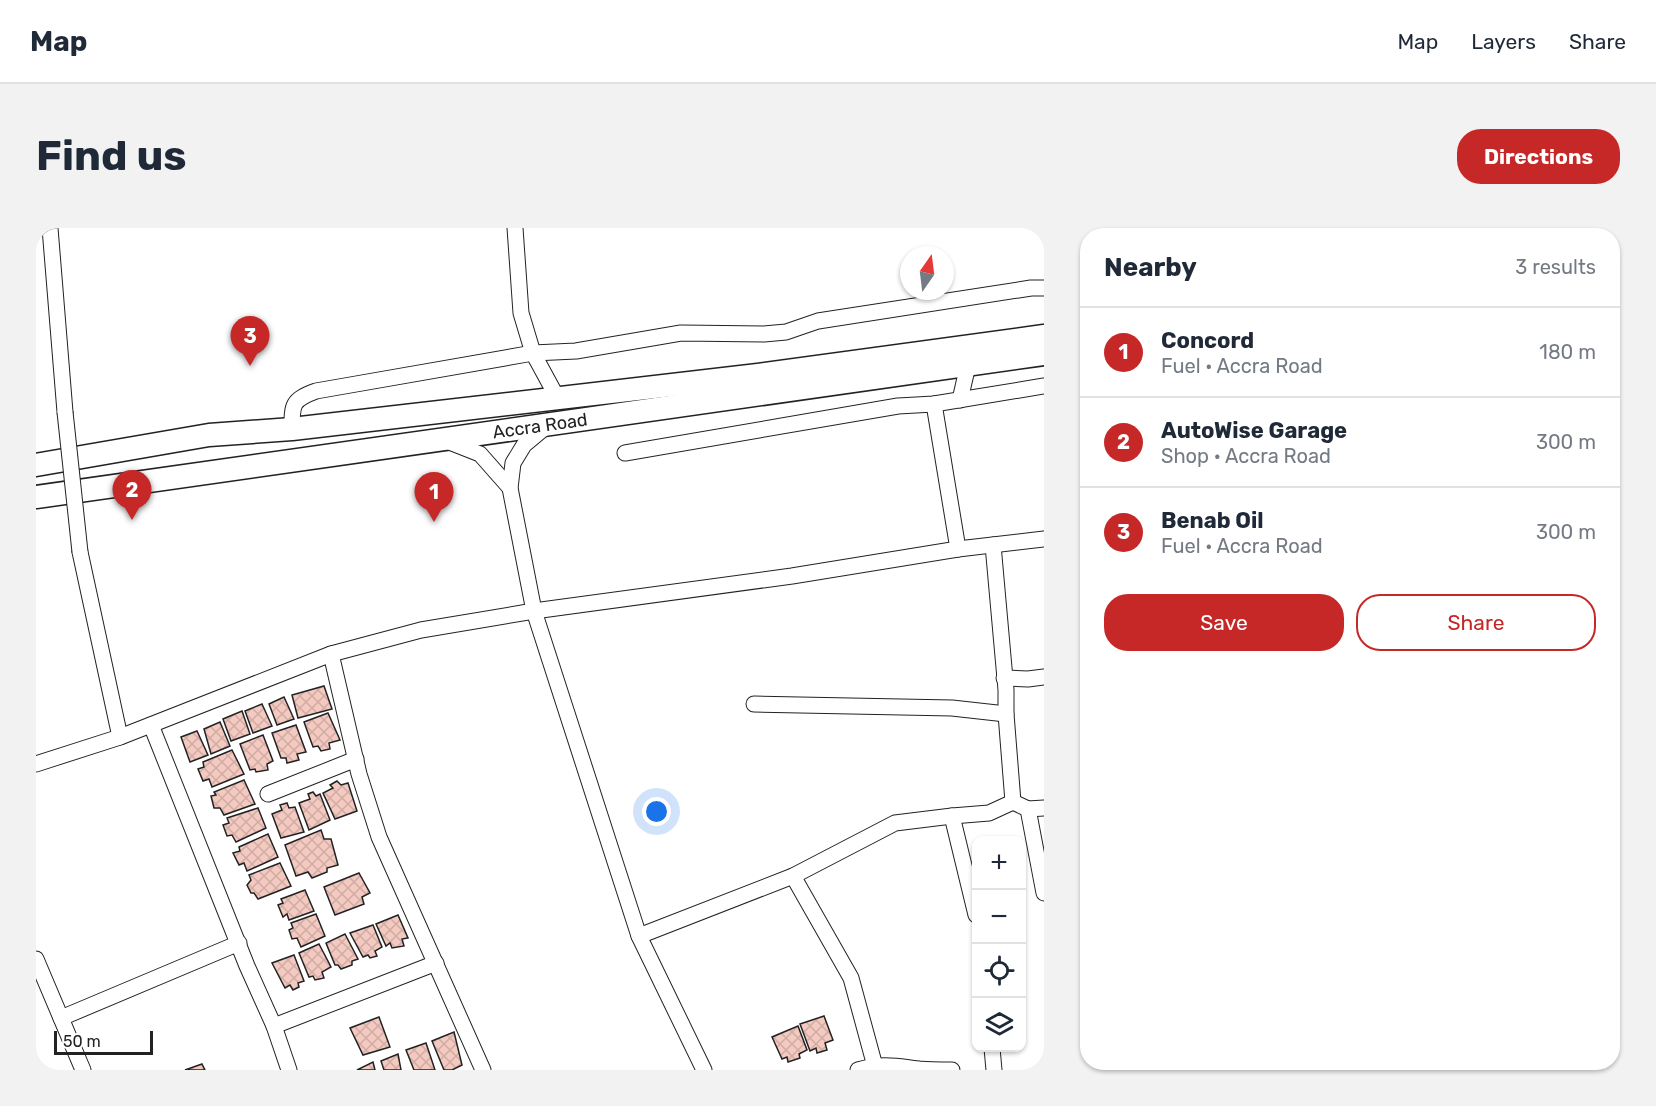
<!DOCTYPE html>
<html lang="en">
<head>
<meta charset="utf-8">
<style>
	body { margin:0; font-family:Rubik,sans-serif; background:#f2f2f3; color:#1f2937 }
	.controls { position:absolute; right:18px; bottom:18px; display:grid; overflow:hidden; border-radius:12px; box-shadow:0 2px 4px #0004 }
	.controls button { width:54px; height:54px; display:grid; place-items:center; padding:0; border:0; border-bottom:2px solid #e0e1e3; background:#fff; color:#1f2937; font:30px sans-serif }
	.compass { position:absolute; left:864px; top:18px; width:54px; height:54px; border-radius:50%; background:#fff; box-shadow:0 2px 4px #0004; rotate:14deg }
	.scale { position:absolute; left:18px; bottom:15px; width:99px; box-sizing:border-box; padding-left:6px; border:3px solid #222; border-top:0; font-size:16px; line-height:21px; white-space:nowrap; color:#222; -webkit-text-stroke:4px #fff; paint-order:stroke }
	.you { position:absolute; left:621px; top:584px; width:21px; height:21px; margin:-15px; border:4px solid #fff; border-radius:50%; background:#1a73e8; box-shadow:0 0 0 9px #1a73e833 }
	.badge { display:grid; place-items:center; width:39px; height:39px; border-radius:50%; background:#c62828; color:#fff; font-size:20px; font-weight:700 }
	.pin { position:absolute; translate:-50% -50px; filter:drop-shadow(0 2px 3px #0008) }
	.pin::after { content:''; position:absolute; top:32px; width:21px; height:18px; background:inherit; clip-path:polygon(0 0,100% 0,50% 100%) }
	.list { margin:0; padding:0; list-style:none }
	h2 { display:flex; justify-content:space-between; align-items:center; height:78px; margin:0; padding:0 24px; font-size:26px }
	h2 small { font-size:20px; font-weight:400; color:#747a83 }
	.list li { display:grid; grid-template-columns:39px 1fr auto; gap:18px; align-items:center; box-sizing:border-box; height:90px; padding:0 24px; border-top:2px solid #e0e1e3 }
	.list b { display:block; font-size:22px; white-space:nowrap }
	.list p { margin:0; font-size:20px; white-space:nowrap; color:#747a83 }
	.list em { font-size:20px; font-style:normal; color:#747a83 }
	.actions { display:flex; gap:12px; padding:18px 24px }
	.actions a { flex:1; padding:14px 0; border:2px solid #c62828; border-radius:24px; text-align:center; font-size:21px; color:#c62828 }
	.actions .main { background:#c62828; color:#fff }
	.icon { flex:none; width:33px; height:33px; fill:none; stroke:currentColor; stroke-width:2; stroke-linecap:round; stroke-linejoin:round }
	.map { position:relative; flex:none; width:1008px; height:842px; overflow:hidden; border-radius:24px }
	header { display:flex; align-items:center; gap:36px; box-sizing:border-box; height:84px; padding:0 30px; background:#fff; border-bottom:2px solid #e0e1e3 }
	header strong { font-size:28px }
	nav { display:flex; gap:33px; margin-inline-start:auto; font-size:21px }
	.intro { display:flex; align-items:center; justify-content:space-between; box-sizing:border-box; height:144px; padding:0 36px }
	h1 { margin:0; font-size:42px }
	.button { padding:15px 27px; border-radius:24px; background:#c62828; color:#fff; font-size:21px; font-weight:700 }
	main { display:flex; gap:36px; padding:0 36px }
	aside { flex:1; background:#fff; border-radius:24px; box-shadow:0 2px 4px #0004 }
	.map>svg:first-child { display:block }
	.building { fill:url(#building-cross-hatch); stroke:#222; stroke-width:1.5 }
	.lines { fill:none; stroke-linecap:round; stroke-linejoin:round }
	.minor-casing { stroke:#222; stroke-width:17 }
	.highway-casing { stroke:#222; stroke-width:25 }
	.minor { stroke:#fff; stroke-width:15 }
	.highway { stroke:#fff; stroke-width:22 }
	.minor-bridge-casing { stroke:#222; stroke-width:17; stroke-linecap:butt }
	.minor-bridge { stroke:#fff; stroke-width:15 }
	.labels { text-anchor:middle; stroke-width:4.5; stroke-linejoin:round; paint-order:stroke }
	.street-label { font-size:18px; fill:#222; stroke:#fff }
</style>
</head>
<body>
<header>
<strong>Map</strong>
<nav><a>Map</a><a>Layers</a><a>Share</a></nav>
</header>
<div class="intro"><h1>Find us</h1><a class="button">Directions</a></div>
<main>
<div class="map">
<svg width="1008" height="842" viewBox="0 0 1008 842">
	<defs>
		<pattern id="building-cross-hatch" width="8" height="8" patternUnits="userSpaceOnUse" patternTransform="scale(1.5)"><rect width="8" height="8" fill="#f3c9c0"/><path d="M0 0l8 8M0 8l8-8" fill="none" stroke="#d0aca5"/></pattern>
	</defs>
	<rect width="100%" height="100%" fill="#fff"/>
	<g class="building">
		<path d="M 288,458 L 296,481 L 262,490 L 256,467 Z"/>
		<path d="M 248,469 L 258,491 L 241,497 L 233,476 Z"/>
		<path d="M 226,476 L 236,498 L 217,505 L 209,483 Z"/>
		<path d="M 206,483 L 214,506 L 195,513 L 187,491 Z"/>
		<path d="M 292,485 L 304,512 L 293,515 L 294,521 L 285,523 L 282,518 L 277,519 L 268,494 Z"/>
		<path d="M 184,494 L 194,518 L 175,526 L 168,501 Z"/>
		<path d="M 260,497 L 270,524 L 261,526 L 263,532 L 251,535 L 250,530 L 245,530 L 236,505 Z"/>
		<path d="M 161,503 L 172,527 L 154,534 L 145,509 Z"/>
		<path d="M 227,507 L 237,533 L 231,536 L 232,542 L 220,544 L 219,541 L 214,542 L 204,516 Z"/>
		<path d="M 196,522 L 208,546 L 176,559 L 173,551 L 167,553 L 162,541 L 168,539 L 167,534 Z"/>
		<path d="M 208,552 L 219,576 L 188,587 L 184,580 L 178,580 L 175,568 L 180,567 L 178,564 Z"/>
		<path d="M 301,553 L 305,557 L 312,555 L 321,583 L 299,591 L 287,565 L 297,560 L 294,557 Z"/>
		<path d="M 277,564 L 280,568 L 284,566 L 294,592 L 273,602 L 263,575 L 274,571 L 272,566 Z"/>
		<path d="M 251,575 L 253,580 L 259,579 L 268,604 L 245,610 L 236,586 L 246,582 L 244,577 Z"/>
		<path d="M 222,580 L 230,600 L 200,614 L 196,607 L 191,608 L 187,597 L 193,595 L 191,590 Z"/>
		<path d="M 285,602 L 288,611 L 295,611 L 302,637 L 291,640 L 291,644 L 276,650 L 272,644 L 260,648 L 249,617 Z"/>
		<path d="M 232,606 L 242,629 L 211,643 L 208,635 L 203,637 L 197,625 L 204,623 L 203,619 Z"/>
		<path d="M 244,635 L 255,658 L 222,671 L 218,665 L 215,665 L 211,657 L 215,652 L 213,647 Z"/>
		<path d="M 323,645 L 334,665 L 326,669 L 328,676 L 299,687 L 288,659 Z"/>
		<path d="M 269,662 L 278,683 L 253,692 L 251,686 L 247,689 L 242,677 L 247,675 L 245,671 Z"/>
		<path d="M 280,686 L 289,708 L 265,719 L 261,710 L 256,711 L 253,702 L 257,700 L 255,695 Z"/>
		<path d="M 362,687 L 372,710 L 366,711 L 368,718 L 356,720 L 354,715 L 350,718 L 340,696 Z"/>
		<path d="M 337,697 L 346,719 L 339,723 L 341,728 L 334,730 L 332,727 L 327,729 L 314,705 Z"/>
		<path d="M 309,706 L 322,731 L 316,733 L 316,737 L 305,741 L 302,737 L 299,737 L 290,715 Z"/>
		<path d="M 283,716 L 295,739 L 286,744 L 288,750 L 279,752 L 277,748 L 273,749 L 263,725 Z"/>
		<path d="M 258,727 L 268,753 L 262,755 L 263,759 L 257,762 L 254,757 L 249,760 L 236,735 Z"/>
		<path d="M 788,788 L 797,812 L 789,815 L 791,822 L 781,825 L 780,820 L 774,823 L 764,796 Z"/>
		<path d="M 343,789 L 354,819 L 327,827 L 314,800 Z"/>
		<path d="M 762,798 L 771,822 L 763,826 L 764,830 L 752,834 L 751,829 L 746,831 L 736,809 Z"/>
		<path d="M 418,804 L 426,837 L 416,842 L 408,842 L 396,813 Z"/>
		<path d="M 390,815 L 399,842 L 378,842 L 370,822 Z"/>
		<path d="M 362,826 L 365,842 L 348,842 L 345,833 Z"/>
		<path d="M 337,834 L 339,842 L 321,842 Z"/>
		<path d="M 166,836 L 169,842 L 149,842 Z"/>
	</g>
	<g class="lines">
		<g class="minor-casing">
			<g id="minor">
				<path d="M 14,0 L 29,184"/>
				<path d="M 479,0 L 485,85 L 497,125 L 522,171"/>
				<path d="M 924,172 L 932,137"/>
				<path d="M 898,176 L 922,321"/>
				<path d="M 512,197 L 488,217 L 477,235 L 474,260 L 498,383 L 603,708 L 668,842"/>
				<path d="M 256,201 C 256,176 256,172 280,163 L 497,125 L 540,123 L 645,105 L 728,106 L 750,104 L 782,93 L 995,60 L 1008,60"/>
				<path d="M 411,213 L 444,226 L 474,260"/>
				<path d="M 589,225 L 862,178 L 898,176 L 1008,158"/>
				<path d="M 957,317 L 970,462 L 970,486 L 977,574"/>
				<path d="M 44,324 L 84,509"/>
				<path d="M 295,426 L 323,546 L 343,609 L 447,842"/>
				<path d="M 968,450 L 992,451 L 1008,449"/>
				<path d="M 718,476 L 916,480 L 970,486"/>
				<path d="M 115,497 L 211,738 L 238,798 L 253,842"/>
				<path d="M 0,536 L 84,509 L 295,426 L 385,402 L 498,383 L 756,348 L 922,321 L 1008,311"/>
				<path d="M 232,566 L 320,531"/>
				<path d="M 992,581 L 1008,665"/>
				<path d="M 916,588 L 940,687"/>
				<path d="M 757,648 L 815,750 L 840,842"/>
				<path d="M 603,708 L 757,648 L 859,595 L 916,588 L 953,585 L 977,574 L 992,581 L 1008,580"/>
				<path d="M 0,731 L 47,842"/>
				<path d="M 25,790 L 203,715"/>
				<path d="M 238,798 L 400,735"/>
				<path d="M 956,820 L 958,842"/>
				<path d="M 822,842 C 845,835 859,838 883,841 C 894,842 905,842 916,842"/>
			</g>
		</g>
		<g class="highway-casing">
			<g id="highway">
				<path d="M 0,237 L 173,207 L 256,201 L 722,147 L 1008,108"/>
				<path d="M 0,269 L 1008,126"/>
			</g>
		</g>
		<use href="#minor" class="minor"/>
		<use href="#highway" class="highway"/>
		<g class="minor-bridge-casing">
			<path id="minor-bridge" d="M 29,184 L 44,324"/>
		</g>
		<use href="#minor-bridge" class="minor-bridge"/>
	</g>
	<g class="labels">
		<g class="street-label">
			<text transform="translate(504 198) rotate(-8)" y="6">Accra Road</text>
		</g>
	</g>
</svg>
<div class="controls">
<button>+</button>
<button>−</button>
<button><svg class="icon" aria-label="locate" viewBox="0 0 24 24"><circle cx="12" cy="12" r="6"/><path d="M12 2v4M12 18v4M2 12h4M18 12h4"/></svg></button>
<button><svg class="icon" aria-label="layers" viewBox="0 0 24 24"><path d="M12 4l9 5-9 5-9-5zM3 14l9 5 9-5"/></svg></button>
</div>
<svg class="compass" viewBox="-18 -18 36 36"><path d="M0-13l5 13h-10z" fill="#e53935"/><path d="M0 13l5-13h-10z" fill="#747a83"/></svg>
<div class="scale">50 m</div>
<div class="you"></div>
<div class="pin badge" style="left:398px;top:294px">1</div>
<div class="pin badge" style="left:96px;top:292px">2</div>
<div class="pin badge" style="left:214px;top:138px">3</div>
</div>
<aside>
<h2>Nearby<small>3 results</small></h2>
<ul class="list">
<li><span class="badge">1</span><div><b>Concord</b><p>Fuel · Accra Road</p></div><em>180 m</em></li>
<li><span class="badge">2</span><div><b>AutoWise Garage</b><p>Shop · Accra Road</p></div><em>300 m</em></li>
<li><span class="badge">3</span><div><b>Benab Oil</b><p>Fuel · Accra Road</p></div><em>300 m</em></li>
</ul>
<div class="actions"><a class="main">Save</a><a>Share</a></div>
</aside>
</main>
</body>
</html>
